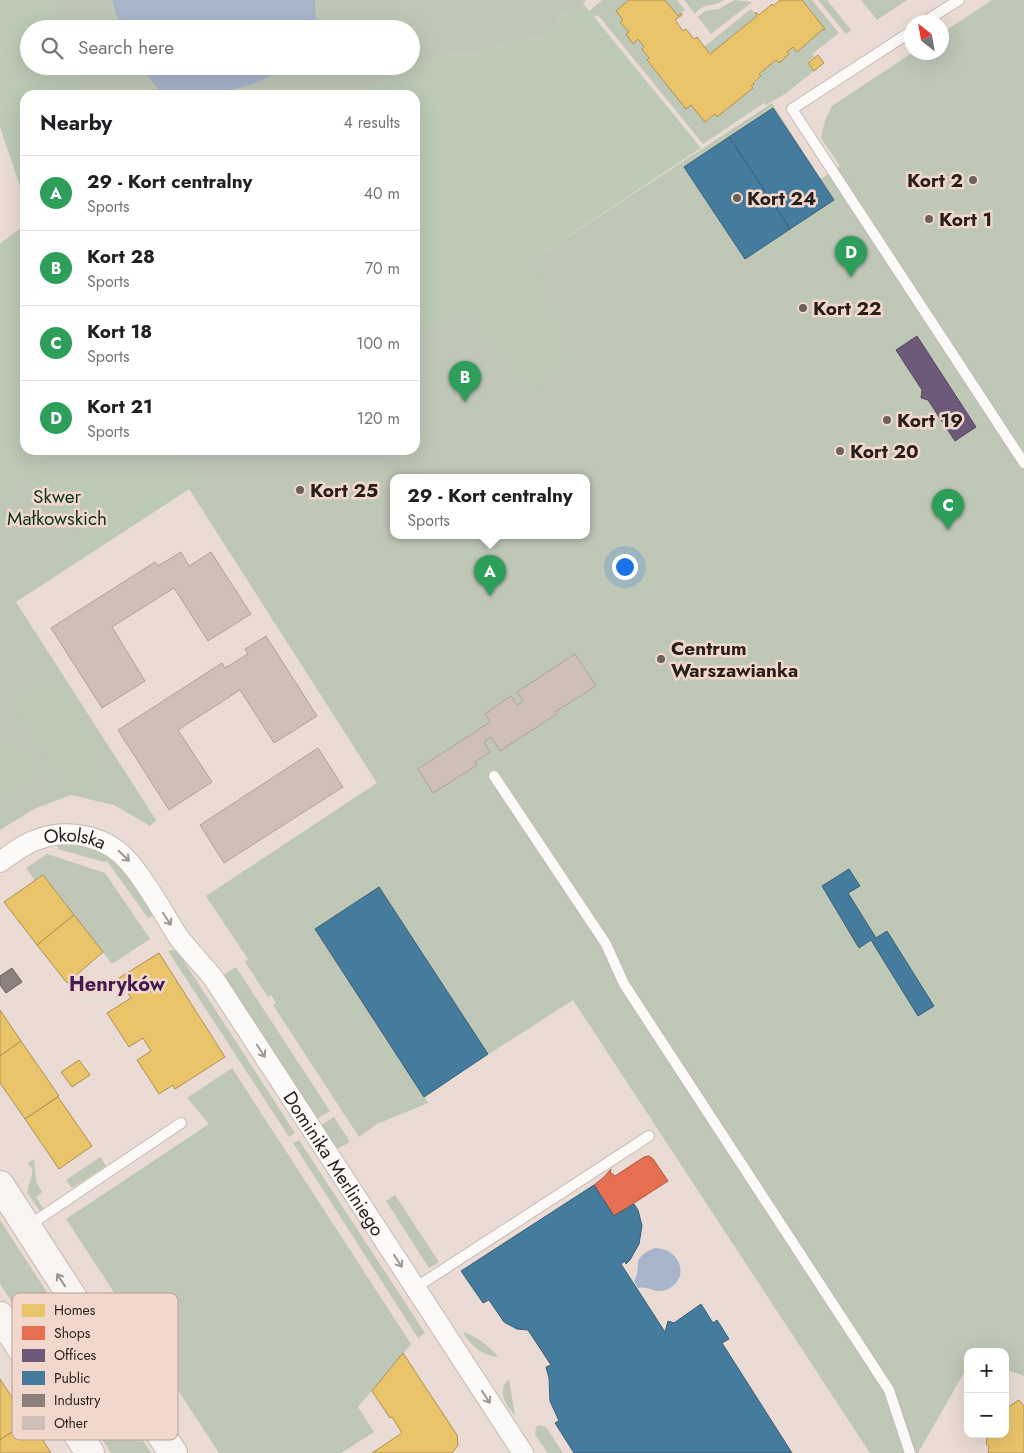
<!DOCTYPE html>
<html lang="en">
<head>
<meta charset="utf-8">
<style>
	body { margin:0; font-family:Jost,sans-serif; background:#f2f2f2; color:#202124 }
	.controls { position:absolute; right:15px; bottom:15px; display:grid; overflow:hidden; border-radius:10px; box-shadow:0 5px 20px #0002 }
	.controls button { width:45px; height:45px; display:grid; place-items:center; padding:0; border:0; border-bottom:1px solid #e0e0e0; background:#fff; color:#202124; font:25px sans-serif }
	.compass { position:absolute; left:904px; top:15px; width:45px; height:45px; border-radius:50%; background:#fff; box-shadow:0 5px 20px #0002; rotate:329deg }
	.you { position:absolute; left:624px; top:566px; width:18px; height:18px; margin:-12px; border:4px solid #fff; border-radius:50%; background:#1a73e8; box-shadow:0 0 0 8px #1a73e833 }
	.badge { display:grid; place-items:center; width:32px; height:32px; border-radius:50%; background:#6c615b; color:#fff; font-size:16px; font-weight:700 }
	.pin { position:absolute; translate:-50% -41px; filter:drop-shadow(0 1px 2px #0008) }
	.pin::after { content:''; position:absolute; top:26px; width:18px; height:15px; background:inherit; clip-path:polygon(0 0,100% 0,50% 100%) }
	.popup { position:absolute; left:390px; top:474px; width:200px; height:65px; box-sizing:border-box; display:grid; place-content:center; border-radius:10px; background:#fff; filter:drop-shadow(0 1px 4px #0005); font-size:16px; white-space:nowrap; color:#757577 }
	.popup b { font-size:19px; color:#202124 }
	.popup::after { content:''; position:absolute; left:50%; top:100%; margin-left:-10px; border:10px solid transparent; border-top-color:#fff }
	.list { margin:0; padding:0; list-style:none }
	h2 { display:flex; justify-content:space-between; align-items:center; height:65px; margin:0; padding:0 20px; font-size:21px }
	h2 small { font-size:16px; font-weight:400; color:#757577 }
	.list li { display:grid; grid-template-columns:32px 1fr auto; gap:15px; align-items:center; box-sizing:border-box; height:75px; padding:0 20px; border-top:1px solid #e0e0e0 }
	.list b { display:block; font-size:19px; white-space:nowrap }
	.list p { margin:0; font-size:16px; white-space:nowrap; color:#757577 }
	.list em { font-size:16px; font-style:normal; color:#757577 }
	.icon { flex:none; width:28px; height:28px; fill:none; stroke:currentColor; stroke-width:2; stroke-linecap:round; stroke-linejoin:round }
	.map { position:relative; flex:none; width:1024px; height:1453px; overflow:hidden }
	.search { position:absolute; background:#fff; box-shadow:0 5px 20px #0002; left:20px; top:20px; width:400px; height:55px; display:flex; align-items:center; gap:12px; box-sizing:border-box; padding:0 18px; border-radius:28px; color:#757577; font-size:19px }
	.panel { position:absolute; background:#fff; box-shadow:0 5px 20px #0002; left:20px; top:90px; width:400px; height:365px; border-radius:15px }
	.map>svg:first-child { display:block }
	.green { fill:#bfc7b7; fill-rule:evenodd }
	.forest { fill:#bdcab6 }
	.water { fill:#a8b5cb }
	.homes { fill:#e9c46a; stroke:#af9252 }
	.shops { fill:#e76f51; stroke:#ae5740 }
	.offices { fill:#6d597a; stroke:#58485d }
	.public { fill:#457b9d; stroke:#3c5f76 }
	.industry { fill:#8a817c; stroke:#6d645f }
	.building { fill:#cebfb8; stroke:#afa49f }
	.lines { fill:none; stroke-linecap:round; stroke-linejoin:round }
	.lane-casing { stroke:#c5bab5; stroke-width:12 }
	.street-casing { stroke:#c5bab5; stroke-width:22 }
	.secondary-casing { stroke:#c5bab5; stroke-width:30 }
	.lane { stroke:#fcfaf9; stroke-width:10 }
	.street { stroke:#fcfaf9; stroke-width:20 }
	.secondary { stroke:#f8f4f2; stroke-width:28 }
	.tram { stroke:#cac6c4; stroke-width:1 }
	.oneway { stroke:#9d9795 }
	.oneway2 { stroke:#9a9491 }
	.poi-dot { fill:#6c615b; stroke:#f2d8cc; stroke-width:2 }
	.labels { text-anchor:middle; stroke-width:5; stroke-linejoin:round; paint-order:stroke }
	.poi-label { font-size:19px; font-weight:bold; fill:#281f1a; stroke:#f2d8cc; text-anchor:start }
	.park-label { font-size:19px; fill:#0c3719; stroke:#f2d8cc }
	.street-label { font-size:19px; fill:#281f1a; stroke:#f2d8cc }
	.neighbourhood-label { font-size:20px; font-weight:bold; fill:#411c52; stroke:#f2d8cc }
	.key { fill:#f2d8cc; stroke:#b5a097; stroke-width:1 }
	.key-label { font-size:14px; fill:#281f1a }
</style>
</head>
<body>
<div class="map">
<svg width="1024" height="1453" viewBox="0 0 1024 1453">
	<rect width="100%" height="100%" fill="#eadcd4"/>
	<g class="green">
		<path d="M 49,0 L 586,0 L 583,3 L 586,7 L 560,15 L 553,33 L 543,40 L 530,39 L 498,47 L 474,56 L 457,54 L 427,61 L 353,95 L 81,95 L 81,75 L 79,66 L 411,66 L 411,29 L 69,29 Z"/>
		<path d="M 602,0 L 629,0 L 616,11 L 623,20 L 621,22 L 629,32 L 626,35 L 633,43 L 638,39 L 644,47 L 642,49 L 649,58 L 647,61 L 686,108 L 691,105 L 705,122 L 753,88 L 751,86 L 761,77 L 759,74 L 776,60 L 779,62 L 789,54 L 787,52 L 793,47 L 797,52 L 823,29 L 825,29 L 802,0 L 812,0 L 839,33 L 812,54 L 814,57 L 807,62 L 814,71 L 785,94 L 766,105 L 764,103 L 703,144 L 598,15 L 595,17 L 589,11 Z"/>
		<path d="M 665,0 L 677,0 L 685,10 L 678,16 Z"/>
		<path d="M 684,0 L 724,0 C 713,8 706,1 695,14 Z"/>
		<path d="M 735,0 L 752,2 L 711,34 L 698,17 L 705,11 L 718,9 Z"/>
		<path d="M 818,0 L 827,0 L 851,30 L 846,34 Z"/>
		<path d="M 861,0 L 907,0 L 877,20 Z"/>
		<path d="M 992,0 L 1024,0 L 1024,1376 L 1005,1369 L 1005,1352 L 968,1352 L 968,1366 L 918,1453 L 870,1453 L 573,1000 L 424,1096 L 428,1103 L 377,1124 L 359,1137 L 273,1005 L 276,1003 L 271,995 L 268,997 L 245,962 L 248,959 L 206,896 L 377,783 L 189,489 L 16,602 L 156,820 L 150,826 L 114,805 L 71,795 L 34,809 L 0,830 L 0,244 L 25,225 L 25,450 L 415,450 L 415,233 L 505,278 L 772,103 L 821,179 L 840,166 L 821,138 L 825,120 L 832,106 L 912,53 L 942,52 L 942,33 ZM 394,477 L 586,477 L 586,535 L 394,535 Z"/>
		<path d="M 751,9 L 757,16 L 710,54 L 704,47 Z"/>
		<path d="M 58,845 C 75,845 96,845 110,856 C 129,871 141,896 154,915 L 148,918 L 107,861 L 104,862 L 58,849 Z"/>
		<path d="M 47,854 L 105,873 L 150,939 L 112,964 L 43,875 L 35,881 L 26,868 Z"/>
		<path d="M 173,950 L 178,952 L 295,1133 L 289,1137 L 168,951 Z"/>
		<path d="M 236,967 L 330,1111 L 315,1120 L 222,976 Z"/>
		<path d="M 232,1068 L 411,1344 L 358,1407 L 374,1432 L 341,1453 L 219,1453 L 66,1219 L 209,1124 L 187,1098 Z"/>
		<path d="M 334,1117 L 350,1142 L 337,1149 L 334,1148 L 318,1127 Z"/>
		<path d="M 299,1140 L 425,1333 L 418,1338 L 293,1143 Z"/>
		<path d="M 100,1157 L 106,1166 L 72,1188 L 66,1180 Z"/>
		<path d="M 34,1159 L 36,1181 L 42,1192 L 36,1197 L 44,1210 L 40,1211 L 27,1193 L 33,1170 L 28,1163 Z"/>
		<path d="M 395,1195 L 439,1262 L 429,1268 L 386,1201 Z"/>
		<path d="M 0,1220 L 151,1453 L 111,1453 L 0,1284 Z"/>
		<path d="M 463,1332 C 478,1337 488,1345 498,1357 C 481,1355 471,1346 463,1332 Z"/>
		<path d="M 509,1379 L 515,1416 C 506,1405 496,1391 509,1379 Z"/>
		<path d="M 539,1425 L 546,1427 L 563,1453 L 548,1453 L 535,1435 L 536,1427 Z"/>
	</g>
	<g class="forest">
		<path d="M 0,0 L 49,0 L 69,29 L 29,29 L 29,66 L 79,66 L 81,75 L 81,95 L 25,95 L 25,201 L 0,127 Z"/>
		<path d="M 586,7 L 701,148 L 531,261 L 563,355 L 532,389 L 466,305 L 415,338 L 415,95 L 353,95 L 427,61 L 457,54 L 474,56 L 498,47 L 530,39 L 543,40 L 553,33 L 560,15 Z"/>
		<path d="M 25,225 L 25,450 L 147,450 L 147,454 L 181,455 L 200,482 L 81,559 L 75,545 L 80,532 L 43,481 L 29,471 L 0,502 L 0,244 Z"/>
		<path d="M 33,684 L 65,687 L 80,716 L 97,769 L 103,797 L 84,790 L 52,792 L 65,777 L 25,724 L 22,700 Z"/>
		<path d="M 0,746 C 18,747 23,753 35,765 L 35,772 L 0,799 Z"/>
	</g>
	<g class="water">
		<path d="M 112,0 L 315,0 L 316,29 L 121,29 Z"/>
		<path d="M 138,66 L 294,66 L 253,84 L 209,95 L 162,93 Z"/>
		<path d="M 655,1248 C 680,1248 691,1278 668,1289 C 655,1295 649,1285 638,1288 L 634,1281 C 643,1266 629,1258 655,1248 Z"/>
	</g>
	<g class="homes">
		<path d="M 629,0 L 665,0 L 678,16 L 681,13 L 682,15 L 675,20 L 683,31 L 686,29 L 694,39 L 697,37 L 710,54 L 757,16 L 755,13 L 756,12 L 759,15 L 772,4 L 773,6 L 780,0 L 802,0 L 825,29 L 824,30 L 823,29 L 797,52 L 793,47 L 787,52 L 789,54 L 779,63 L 776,60 L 759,74 L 761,76 L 753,83 L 754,84 L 751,86 L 753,88 L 717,117 L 715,114 L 705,122 L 691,105 L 686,109 L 647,60 L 649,58 L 642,49 L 644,47 L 638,39 L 633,44 L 626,34 L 629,32 L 620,22 L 623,20 L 616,11 Z"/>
		<path d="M 818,55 L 824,63 L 814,71 L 808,63 Z"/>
		<path d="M 43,875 L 74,915 L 37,945 L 4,902 Z"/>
		<path d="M 74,915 L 103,952 L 67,983 L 37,945 Z"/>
		<path d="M 159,953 L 225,1057 L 175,1089 L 173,1085 L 159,1094 L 137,1060 L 151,1051 L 143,1038 L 129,1047 L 107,1013 L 131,998 L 119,978 Z"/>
		<path d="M 0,1010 L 21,1041 L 0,1056 Z"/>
		<path d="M 21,1041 L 59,1096 L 25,1119 L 0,1083 L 0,1056 Z"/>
		<path d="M 79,1060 L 90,1075 L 72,1087 L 61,1072 Z"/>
		<path d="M 58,1097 L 92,1146 L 59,1169 L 25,1119 Z"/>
		<path d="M 403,1353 L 457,1435 L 458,1445 L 452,1453 L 372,1453 L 402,1433 L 392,1417 L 390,1418 L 372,1391 Z"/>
		<path d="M 0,1379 L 19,1408 L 21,1407 L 30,1420 L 0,1440 Z"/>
		<path d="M 1019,1400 L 1024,1406 L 1024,1453 L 988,1453 L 989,1446 L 986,1444 L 988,1434 L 1005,1434 L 1005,1409 Z"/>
		<path d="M 30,1420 L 51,1453 L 0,1453 L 0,1440 Z"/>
	</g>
	<path class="shops" d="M 649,1156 L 653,1159 L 668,1181 L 614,1216 L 594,1185 L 603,1178 L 611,1169 L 610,1172 L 615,1176 L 644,1157 Z"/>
	<path class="offices" d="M 917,336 L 976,427 L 955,441 L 928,400 L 921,398 L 922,390 L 896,350 Z"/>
	<g class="public">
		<path d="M 773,108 L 834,200 L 790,229 L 729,137 Z"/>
		<path d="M 729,137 L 790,229 L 745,259 L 684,167 Z"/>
		<path d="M 849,869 L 860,886 L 848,893 L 876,938 L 887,931 L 934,1006 L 918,1016 L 871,940 L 859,948 L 822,886 Z"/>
		<path d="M 379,887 L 488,1054 L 424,1097 L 315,929 Z"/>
		<path d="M 594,1185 L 614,1216 L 634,1204 L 638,1210 L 642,1226 L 639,1244 L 630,1260 L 626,1264 L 625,1261 L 621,1264 L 665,1332 L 668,1321 L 674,1323 L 701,1304 L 713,1323 L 717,1320 L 729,1339 L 722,1343 L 792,1453 L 574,1453 L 555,1423 L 559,1421 L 550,1401 L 549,1378 L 546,1367 L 551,1365 L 528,1330 L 517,1329 L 504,1322 L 489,1300 L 483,1303 L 461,1271 Z"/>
	</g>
	<path class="industry" d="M 12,968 L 22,982 L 6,993 L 0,985 L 0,976 Z"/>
	<g class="building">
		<path d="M 181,552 L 189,566 L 211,552 L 251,614 L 208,641 L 174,588 L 112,627 L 145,681 L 102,708 L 51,628 L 155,562 L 158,566 Z"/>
		<path d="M 266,636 L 317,716 L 274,743 L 240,690 L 178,730 L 212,782 L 169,810 L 118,730 L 222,663 L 225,668 L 248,654 L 245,649 Z"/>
		<path d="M 575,654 L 596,686 L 555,712 L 557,714 L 500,751 L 491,737 L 484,742 L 490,752 L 475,762 L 477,765 L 433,793 L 418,769 L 490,722 L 485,714 L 511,696 L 517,705 L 523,701 L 517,692 Z"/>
		<path d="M 318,748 L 343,787 L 224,863 L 200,825 Z"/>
	</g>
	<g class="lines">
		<g class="lane-casing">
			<g id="lane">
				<path d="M 924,22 L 959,0"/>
				<path d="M 912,31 L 792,109 L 1024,463"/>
				<path d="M 494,776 L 606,944 L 624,984 L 889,1390 L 910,1453"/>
				<path d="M 28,1226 L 181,1123"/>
				<path d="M 415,1288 L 649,1136"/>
			</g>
		</g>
		<g class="street-casing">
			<g id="street">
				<path id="s1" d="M 0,862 C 13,853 25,843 39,839 C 71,828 108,837 129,862 C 148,884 162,911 177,935 C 188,950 202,964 214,979 L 523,1453"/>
			</g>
		</g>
		<g class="secondary-casing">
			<g id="secondary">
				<path d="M 0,1185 L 173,1453"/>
				<path d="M 0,1316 L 90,1453"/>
			</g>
		</g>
		<use href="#lane" class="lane"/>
		<use href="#street" class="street"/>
		<use href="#secondary" class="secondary"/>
		<g class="tram">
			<path d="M 0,1230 L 146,1453"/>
			<path d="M 0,1253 L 131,1453"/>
		</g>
	</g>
	<defs><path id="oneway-shaft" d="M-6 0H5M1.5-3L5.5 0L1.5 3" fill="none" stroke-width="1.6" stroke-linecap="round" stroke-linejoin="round" transform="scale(1.25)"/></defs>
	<g class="oneway">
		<use href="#oneway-shaft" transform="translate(124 856) rotate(44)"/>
		<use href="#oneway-shaft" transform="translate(167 919) rotate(57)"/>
		<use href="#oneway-shaft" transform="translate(261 1051) rotate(57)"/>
		<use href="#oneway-shaft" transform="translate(398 1261) rotate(57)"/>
		<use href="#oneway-shaft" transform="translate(486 1397) rotate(57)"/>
	</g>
	<use class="oneway2" href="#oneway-shaft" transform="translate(61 1280) rotate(-123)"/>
	<g class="poi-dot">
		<circle cx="973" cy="180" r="5"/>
		<circle cx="737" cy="198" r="5"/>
		<circle cx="929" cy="219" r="5"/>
		<circle cx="803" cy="308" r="5"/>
		<circle cx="887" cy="420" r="5"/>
		<circle cx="840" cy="451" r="5"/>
		<circle cx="300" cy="490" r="5"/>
		<circle cx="661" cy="659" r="5"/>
	</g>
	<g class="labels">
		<g class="poi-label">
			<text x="963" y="187" text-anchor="end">Kort 2</text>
			<text x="747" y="205">Kort 24</text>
			<text x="939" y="226">Kort 1</text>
			<text x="813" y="315">Kort 22</text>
			<text x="897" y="427">Kort 19</text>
			<text x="850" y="458">Kort 20</text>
			<text x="310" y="497">Kort 25</text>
			<text x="671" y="655">Centrum<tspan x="671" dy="22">Warszawianka</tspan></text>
		</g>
		<g class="park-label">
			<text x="57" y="503">Skwer<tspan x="57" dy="22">Małkowskich</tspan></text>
		</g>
		<g class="street-label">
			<text dy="7" stroke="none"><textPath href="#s1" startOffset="82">Okolska</textPath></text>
			<text dy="7" stroke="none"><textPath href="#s1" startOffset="509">Dominika Merliniego</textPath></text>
		</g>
		<g class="neighbourhood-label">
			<text x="117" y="991">Henryków</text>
		</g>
	</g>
	<rect x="12" y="1293" width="166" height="147" rx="8" class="key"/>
	<rect x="22" y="1304" width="23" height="13" fill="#e9c46a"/>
	<rect x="22" y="1326" width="23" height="14" fill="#e76f51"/>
	<rect x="22" y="1349" width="23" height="13" fill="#6d597a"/>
	<rect x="22" y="1371" width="23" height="14" fill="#457b9d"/>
	<rect x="22" y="1394" width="23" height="13" fill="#8a817c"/>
	<rect x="22" y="1416" width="23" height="14" fill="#cebfb8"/>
	<g class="key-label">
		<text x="54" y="1315">Homes</text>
		<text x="54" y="1338">Shops</text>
		<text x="54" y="1360">Offices</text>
		<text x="54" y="1383">Public</text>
		<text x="54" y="1405">Industry</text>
		<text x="54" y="1428">Other</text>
	</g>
</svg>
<div class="controls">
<button>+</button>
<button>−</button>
</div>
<svg class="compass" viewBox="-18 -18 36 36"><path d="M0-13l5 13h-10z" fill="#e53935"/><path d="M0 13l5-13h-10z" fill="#757577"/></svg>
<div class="you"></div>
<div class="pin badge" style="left:490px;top:596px;background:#2e9e5b">A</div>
<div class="popup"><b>29 - Kort centralny</b>Sports</div>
<div class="pin badge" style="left:465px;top:402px;background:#2e9e5b">B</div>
<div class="pin badge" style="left:948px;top:530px;background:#2e9e5b">C</div>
<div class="pin badge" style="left:851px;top:277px;background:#2e9e5b">D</div>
<div class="search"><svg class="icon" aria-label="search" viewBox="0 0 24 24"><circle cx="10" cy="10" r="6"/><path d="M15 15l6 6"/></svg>Search here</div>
<section class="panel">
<h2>Nearby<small>4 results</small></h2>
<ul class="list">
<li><span class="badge" style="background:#2e9e5b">A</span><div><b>29 - Kort centralny</b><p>Sports</p></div><em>40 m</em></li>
<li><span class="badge" style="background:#2e9e5b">B</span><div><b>Kort 28</b><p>Sports</p></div><em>70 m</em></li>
<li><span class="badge" style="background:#2e9e5b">C</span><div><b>Kort 18</b><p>Sports</p></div><em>100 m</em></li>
<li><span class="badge" style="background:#2e9e5b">D</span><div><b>Kort 21</b><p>Sports</p></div><em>120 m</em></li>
</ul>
</section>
</div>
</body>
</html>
